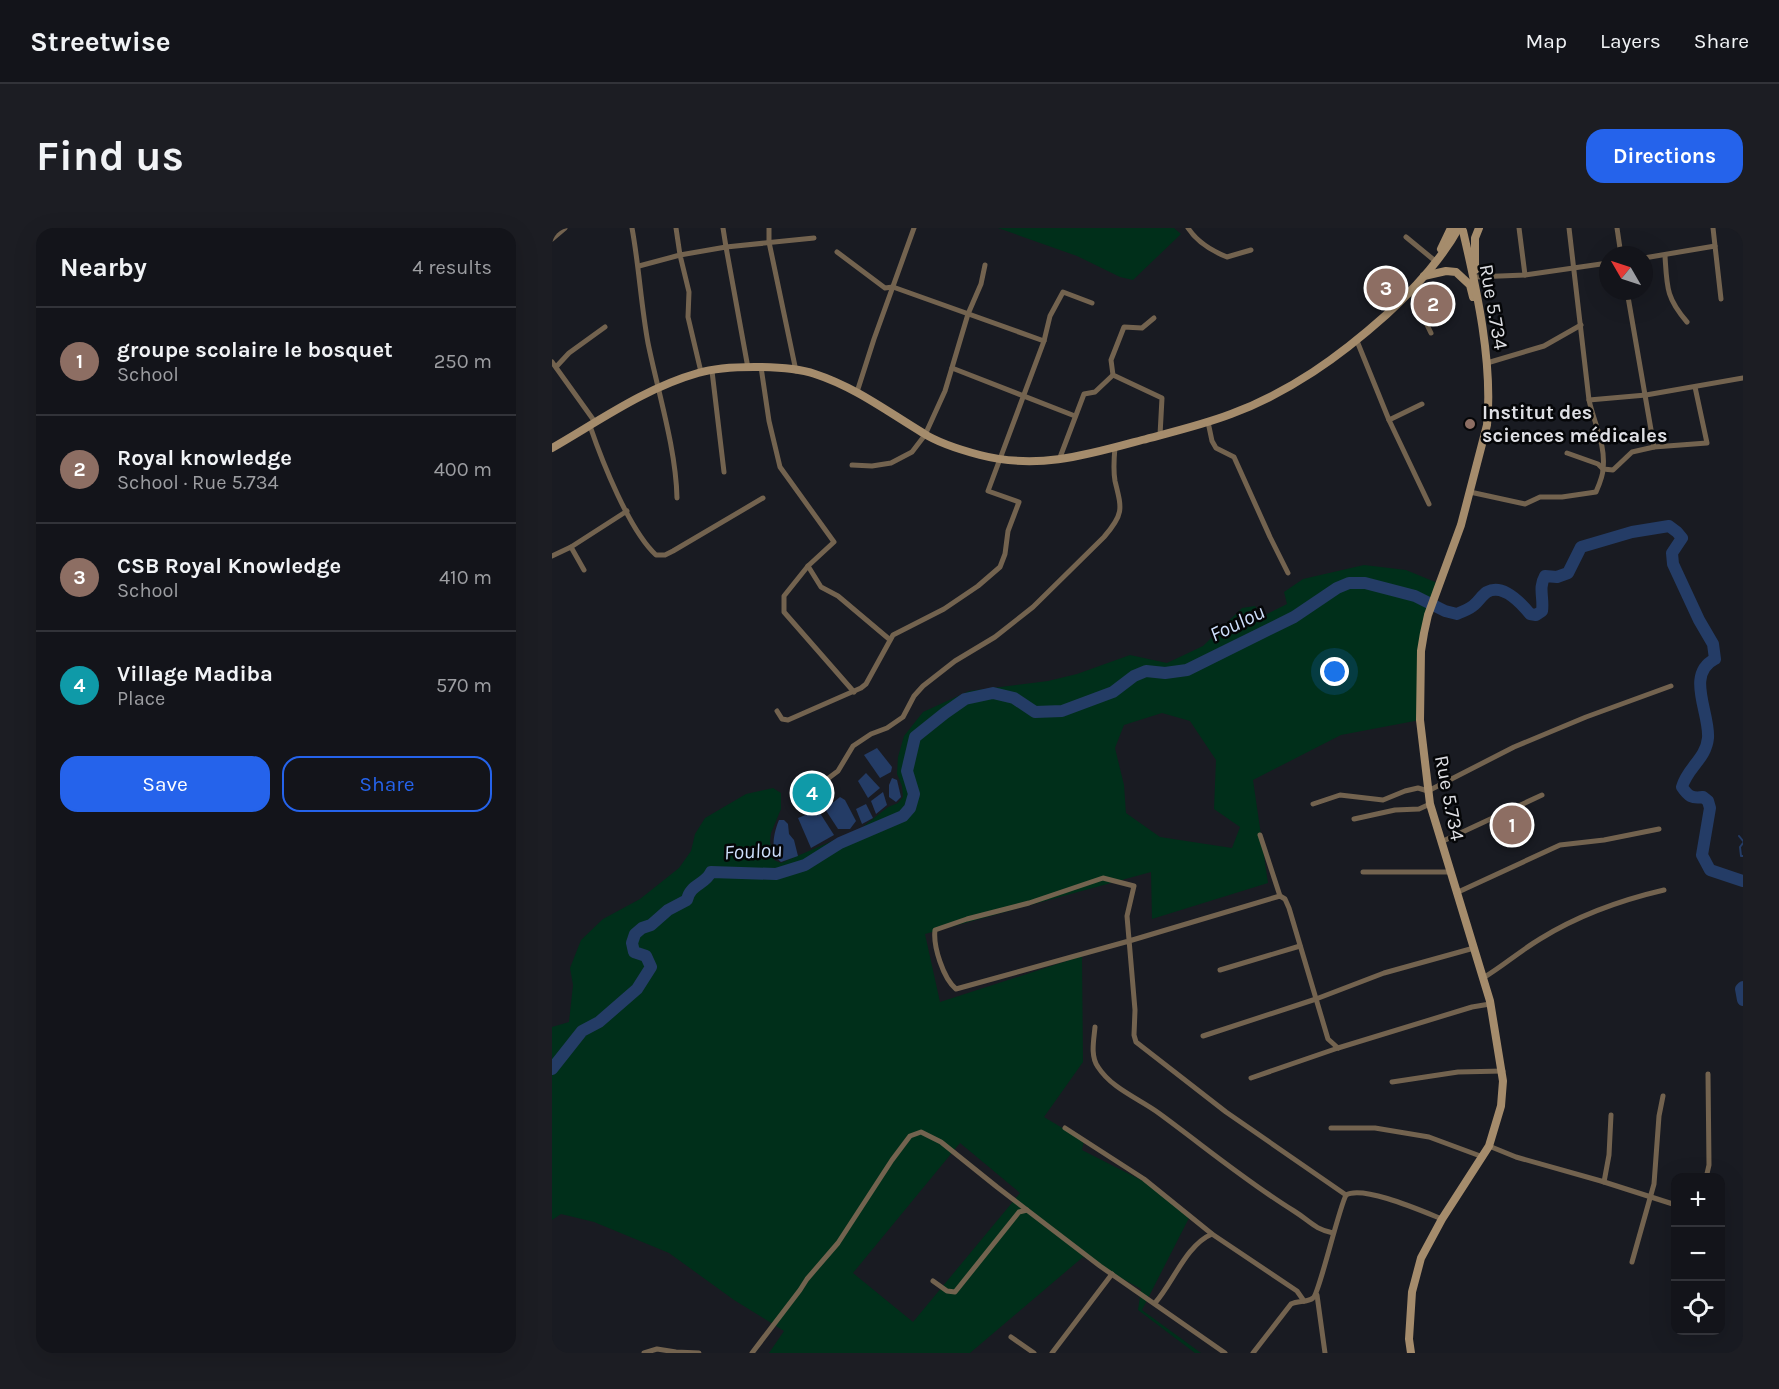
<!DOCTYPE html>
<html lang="en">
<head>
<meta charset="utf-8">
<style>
	body { margin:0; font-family:Karla,sans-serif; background:#1c1d23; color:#f1f3f6 }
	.controls { position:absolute; right:18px; bottom:18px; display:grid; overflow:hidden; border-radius:12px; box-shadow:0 6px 24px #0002 }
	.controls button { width:54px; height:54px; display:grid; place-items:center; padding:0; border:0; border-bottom:2px solid #323339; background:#13141a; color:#f1f3f6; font:30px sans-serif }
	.compass { position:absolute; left:1047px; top:18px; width:54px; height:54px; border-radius:50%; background:#13141a; box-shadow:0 6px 24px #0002; rotate:309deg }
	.you { position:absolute; left:783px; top:444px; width:21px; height:21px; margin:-15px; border:4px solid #fff; border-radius:50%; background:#1a73e8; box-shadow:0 0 0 9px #1a73e833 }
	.badge { display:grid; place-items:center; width:39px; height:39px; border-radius:50%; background:#2563eb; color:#fff; font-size:20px; font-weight:700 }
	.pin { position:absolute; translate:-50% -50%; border:3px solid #fff; box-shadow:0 2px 6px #0006 }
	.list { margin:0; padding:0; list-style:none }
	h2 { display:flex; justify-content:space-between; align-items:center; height:78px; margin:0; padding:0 24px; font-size:26px }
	h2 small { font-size:20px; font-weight:400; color:#9d9ea2 }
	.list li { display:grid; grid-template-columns:39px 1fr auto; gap:18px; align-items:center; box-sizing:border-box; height:108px; padding:0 24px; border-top:2px solid #323339 }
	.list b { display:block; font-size:22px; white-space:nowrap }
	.list p { margin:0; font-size:20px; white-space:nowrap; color:#9d9ea2 }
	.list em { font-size:20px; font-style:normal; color:#9d9ea2 }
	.actions { display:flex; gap:12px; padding:18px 24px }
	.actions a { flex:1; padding:14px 0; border:2px solid #2563eb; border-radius:18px; text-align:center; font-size:21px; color:#2563eb }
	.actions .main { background:#2563eb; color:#fff }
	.icon { flex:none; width:33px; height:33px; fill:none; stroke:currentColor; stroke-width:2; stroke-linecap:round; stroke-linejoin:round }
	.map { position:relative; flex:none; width:1191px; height:1125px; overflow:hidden; border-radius:18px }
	header { display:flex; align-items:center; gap:36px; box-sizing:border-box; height:84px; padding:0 30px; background:#13141a; border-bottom:2px solid #323339 }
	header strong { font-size:28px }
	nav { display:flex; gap:33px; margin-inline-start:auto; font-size:21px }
	.intro { display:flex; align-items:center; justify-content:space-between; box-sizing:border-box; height:144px; padding:0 36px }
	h1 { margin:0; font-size:42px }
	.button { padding:15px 27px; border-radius:18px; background:#2563eb; color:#fff; font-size:21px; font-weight:700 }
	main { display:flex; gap:36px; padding:0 36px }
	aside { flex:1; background:#13141a; border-radius:18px; box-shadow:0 6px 24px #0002 }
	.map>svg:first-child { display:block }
	.green { fill:#002f1a; fill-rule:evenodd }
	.water { fill:#243c66 }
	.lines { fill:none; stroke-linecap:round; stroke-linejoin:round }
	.stream { stroke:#243c66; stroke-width:2 }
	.river { stroke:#243c66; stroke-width:12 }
	.street { stroke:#73634f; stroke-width:5 }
	.secondary { stroke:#a58c6c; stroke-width:8 }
	.education-dot { fill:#8d6e63; stroke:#050608; stroke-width:2 }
	.labels { text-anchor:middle; stroke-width:5; stroke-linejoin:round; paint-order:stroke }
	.street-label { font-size:20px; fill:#dedfe4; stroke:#050608 }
	.poi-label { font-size:20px; font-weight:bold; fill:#dedfe4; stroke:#050608; text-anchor:start }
	.water-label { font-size:21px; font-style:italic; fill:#cddefa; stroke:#050608 }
</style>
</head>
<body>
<header>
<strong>Streetwise</strong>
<nav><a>Map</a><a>Layers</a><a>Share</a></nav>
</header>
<div class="intro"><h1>Find us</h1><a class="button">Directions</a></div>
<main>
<aside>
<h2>Nearby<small>4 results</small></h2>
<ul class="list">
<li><span class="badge" style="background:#8d6e63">1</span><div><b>groupe scolaire le bosquet</b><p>School</p></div><em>250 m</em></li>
<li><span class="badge" style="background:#8d6e63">2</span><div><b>Royal knowledge</b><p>School · Rue 5.734</p></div><em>400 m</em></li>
<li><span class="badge" style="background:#8d6e63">3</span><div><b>CSB Royal Knowledge</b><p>School</p></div><em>410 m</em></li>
<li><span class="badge" style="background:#0f9aa8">4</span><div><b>Village Madiba</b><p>Place</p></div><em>570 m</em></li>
</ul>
<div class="actions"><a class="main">Save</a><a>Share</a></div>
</aside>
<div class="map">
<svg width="1191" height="1125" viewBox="0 0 1191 1125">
	<rect width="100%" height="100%" fill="#191b22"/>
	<g class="green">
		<path d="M 446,0 L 622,0 L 629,6 L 581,52 L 568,49 L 525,28 Z"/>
		<path d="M 812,337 L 854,342 L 888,356 L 872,405 L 868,492 L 789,507 L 701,552 L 716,655 L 600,691 L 599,644 L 373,706 L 388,774 L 530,728 L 531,834 L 492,889 L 532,913 L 530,922 L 599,957 L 637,990 L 590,1082 L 649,1125 L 643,1125 L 586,1082 L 589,1061 L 531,1029 L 418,1125 L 217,1125 L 232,1103 L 182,1072 L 117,1025 L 42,994 L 9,986 L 0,992 L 0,799 L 17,794 L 21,757 L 18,740 L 29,712 L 51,691 L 88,671 L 127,640 L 139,623 L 143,606 L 153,590 L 194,566 L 221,560 L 229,565 L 229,581 L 219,605 L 218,614 L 222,632 L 229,635 L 308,601 L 336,579 L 346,575 L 351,569 L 350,558 L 345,546 L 346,529 L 352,508 L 371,484 L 417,463 L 496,453 L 525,446 L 578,427 L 615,435 L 651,418 L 690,380 L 703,378 L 711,388 L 735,376 L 732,364 L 751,351 ZM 610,485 L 638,493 L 664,532 L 662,581 L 688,599 L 680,620 L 608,609 L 574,585 L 572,557 L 563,520 L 572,497 ZM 408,915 L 468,965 L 361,1094 L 301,1045 Z"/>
	</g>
	<g class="water">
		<path d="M 325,520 L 340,539 L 339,544 L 328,550 L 312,527 Z"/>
		<path d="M 314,545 L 328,560 L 316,570 L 306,553 Z"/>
		<path d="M 340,550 L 345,552 L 349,569 L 344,574 L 337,569 L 337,557 Z"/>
		<path d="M 331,564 L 335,577 L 324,586 L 319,573 Z"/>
		<path d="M 288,569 L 293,572 L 304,593 L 298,601 L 286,601 L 273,581 Z"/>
		<path d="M 314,576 L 321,590 L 310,596 L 304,581 Z"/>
		<path d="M 266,582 L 282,607 L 259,620 L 246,590 Z"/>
		<path d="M 227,592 L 232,592 L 236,596 L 237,606 L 242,612 L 246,628 L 229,634 C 217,624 222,604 227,592 Z"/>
	</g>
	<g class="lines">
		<g class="stream">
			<path d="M 1187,608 L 1191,613"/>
			<path d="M 1191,615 L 1188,619 L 1189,628 L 1191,628"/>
		</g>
		<g class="river">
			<path d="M 1191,759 L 1189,761 L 1191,772"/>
			<path d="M 0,841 L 30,803 L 47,794 L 85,761 L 99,739 L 94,728 L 82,724 L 80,715 L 83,706 L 90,700 L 99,697 L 116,682 L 135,672 C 138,656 153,657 159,644 L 224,646 L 253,637 L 288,615 L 351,588 L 358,580 L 362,566 L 355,543 L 363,509 L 393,485 L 413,471 L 441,465 L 462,470 L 483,484 L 510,483 L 561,464 L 582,448 L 594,443 L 613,445 L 635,442 L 742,389 L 785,360 L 797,355 L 813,355 L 863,368 L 893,383 L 905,386 C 911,383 918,381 922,377 C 927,373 930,367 935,364 C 951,355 969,375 978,386 L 984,387 L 990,383 C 992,370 986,360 993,348 L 1005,349 L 1016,345 L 1029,319 L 1080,304 L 1117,298 L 1125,304 L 1130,310 L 1120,325 L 1121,336 L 1147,392 L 1161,416 L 1163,431 C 1133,446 1158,485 1156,510 C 1154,531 1135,540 1130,559 C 1136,568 1140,571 1151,569 L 1156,573 L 1158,580 L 1150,627 L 1158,642 L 1191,653"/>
		</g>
		<g class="street">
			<path d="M 80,0 C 87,38 89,77 96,115 C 106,164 124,221 125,270"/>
			<path d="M 217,0 L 217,14 L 244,143"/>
			<path d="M 636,0 C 645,14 660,23 675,29 L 699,22"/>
			<path d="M 967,0 L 973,47"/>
			<path d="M 1065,0 L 1069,27"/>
			<path d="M 1161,0 L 1169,71"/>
			<path d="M 854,9 L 882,32"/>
			<path d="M 0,11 L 13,0"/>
			<path d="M 285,24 L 333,60 L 341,59 L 492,113"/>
			<path d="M 1113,28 C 1115,59 1114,70 1135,94"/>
			<path d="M 1092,30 L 1163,18"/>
			<path d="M 87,38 L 128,27 L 124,0"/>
			<path d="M 923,49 L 973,47 L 1056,35"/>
			<path d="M 1075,63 L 1102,219"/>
			<path d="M 859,64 L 879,105"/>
			<path d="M 602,90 L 590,100 L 572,99 L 559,132 L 561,147 L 610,170 L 608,207"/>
			<path d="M 805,113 L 837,192 L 870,176"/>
			<path d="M 0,134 L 43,194"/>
			<path d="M 935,135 L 992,118 L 1029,97"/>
			<path d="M 4,139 L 17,125 L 53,99"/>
			<path d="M 209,139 L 217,193 L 228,239 L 282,314 L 256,338 L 232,368 L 232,384 L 302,464"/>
			<path d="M 196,140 L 174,19 L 262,10"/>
			<path d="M 400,140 L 523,188"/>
			<path d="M 160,143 L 172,244"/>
			<path d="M 149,144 L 136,89 L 137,64 L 128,27 L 174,19 L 171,0"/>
			<path d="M 305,164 L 322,111 L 362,0"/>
			<path d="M 1037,172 L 1094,167 L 1191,150"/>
			<path d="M 837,192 L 877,276"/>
			<path d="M 656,194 L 660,213 L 664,220 L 682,229 L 718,309 L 736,345"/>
			<path d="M 38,198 C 50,233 77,302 104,327 L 113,327 L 121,323 L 211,270"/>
			<path d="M 1015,225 L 1046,236 L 1051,241 L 1061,242 L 1080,224 L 1102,219 L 1155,215 L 1143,159"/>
			<path d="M 507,232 L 532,166 L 543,164 L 561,147"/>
			<path d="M 300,237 L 320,238 L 339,235 L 360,224 L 373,207 L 393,163 L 416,86 L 429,56 L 433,37"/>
			<path d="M 918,264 L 973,276 L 988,269 L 1010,269 L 1044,264 C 1047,257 1051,248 1051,241 C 1054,217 1042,195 1037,172 L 1017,0"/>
			<path d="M 19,319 L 75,283"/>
			<path d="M 0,328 L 19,319 L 32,342"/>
			<path d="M 256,338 L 269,359 L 286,368 L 337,411"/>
			<path d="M 225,483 L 230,491 L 236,492 L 309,460 L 314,456 L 341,407 L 392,381 L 426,358 L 448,339 L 453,326 L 456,303 L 467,274 L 436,263 L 492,113 L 498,88 L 511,64 L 540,75"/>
			<path d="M 274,552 L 286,543 L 301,518 L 319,506 L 335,500 L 351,489 L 362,468 L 371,458 L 403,433 L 443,409 L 481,379 L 552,309 C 572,286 570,281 563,253 C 561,242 562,230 563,219"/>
			<path d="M 761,576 L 788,567 L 831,572 L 853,563 L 866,560 L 876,563 L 962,519 L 1034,489 L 1119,458"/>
			<path d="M 802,591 L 843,582 L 867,581 L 878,576"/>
			<path d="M 708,607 L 728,668"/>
			<path d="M 889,614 L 990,567"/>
			<path d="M 811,644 L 898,644"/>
			<path d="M 904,665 L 1008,617 L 1052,612 L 1107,601"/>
			<path d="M 668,742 L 748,718"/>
			<path d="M 931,750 C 951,738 968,723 988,711 C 1025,688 1069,672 1112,662"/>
			<path d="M 543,799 C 542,811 538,828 546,839 C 560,861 588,871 608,886 C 653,919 695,954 742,983 C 758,993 762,1001 781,1005"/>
			<path d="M 651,808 L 764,771 L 832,745 L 922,720"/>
			<path d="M 786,820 L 776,811 L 737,680 L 733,671 L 728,668 L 577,713 L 404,761 C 391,750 381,718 383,702 L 415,691 L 477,675 L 551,650 L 582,658 L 575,688 L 583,782 L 582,807 L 584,814 L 674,884 L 794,967"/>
			<path d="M 699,850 L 786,820 L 920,779 L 938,776"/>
			<path d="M 840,854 L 906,844 L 951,843"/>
			<path d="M 513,900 L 592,951 L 660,1006 L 745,1063 L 752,1073"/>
			<path d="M 779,900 L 823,900 L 877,909 L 931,929"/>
			<path d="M 937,918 L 964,929 L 1049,953 L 1124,977"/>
			<path d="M 1154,950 L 1157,937 L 1156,846"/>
			<path d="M 1052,954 L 1057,927 L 1059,887"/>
			<path d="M 1168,994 L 1170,994"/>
			<path d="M 1080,1034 L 1102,956 L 1107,888 L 1111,868"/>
			<path d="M 381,1053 L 395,1063 L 403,1064 L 467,984 L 475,982"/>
			<path d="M 765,1067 L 773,1125"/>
			<path d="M 603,1075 C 621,1055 634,1017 660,1006"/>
			<path d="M 459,1109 L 482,1125"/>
			<path d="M 92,1125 L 105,1121 L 124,1124 L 147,1125"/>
			<path d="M 200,1125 L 248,1062 L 255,1051 L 286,1015 L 340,932 L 358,908 L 369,904 L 389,914 L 445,959 L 548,1038 L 673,1125"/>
			<path d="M 500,1125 L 560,1046"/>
			<path d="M 701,1125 L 739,1076 C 746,1072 755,1075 761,1070 C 767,1066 786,983 794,967 C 811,957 870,983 890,991"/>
		</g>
		<g class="secondary">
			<path d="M 889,21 L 899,0"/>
			<path d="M 923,42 L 923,10 L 927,0"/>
			<path d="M 872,48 L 894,43 L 904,44 L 918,57 L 921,69"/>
			<path d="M 0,220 C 47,193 93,160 146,145 C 163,140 184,139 202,139 C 221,139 245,140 263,146 C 303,159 336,184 371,205 C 388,216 409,222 428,227 C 486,242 535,227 590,212 C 620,204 650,197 679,186 C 738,164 787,129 834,87 C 861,62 888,34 906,1"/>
			<path d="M 859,1125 L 857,1111 L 860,1064 L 869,1030 L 890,991 L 937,918 L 949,878 L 951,853 L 938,773 L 878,576 L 868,492 L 869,423 L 872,405 L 876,387 L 909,297 L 935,197 C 941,135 925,63 911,3"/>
		</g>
	</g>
	<circle class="education-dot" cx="918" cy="196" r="6"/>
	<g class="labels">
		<g class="street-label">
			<text transform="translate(942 79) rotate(80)" y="7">Rue 5.734</text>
			<text transform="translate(898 570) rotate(79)" y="7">Rue 5.734</text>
		</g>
		<g class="poi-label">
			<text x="930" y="191">Institut des<tspan x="930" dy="23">sciences médicales</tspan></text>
		</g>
		<g class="water-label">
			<text transform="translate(685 395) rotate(-26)" y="7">Foulou</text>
			<text transform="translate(201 623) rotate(-3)" y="7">Foulou</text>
		</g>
	</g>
</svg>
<div class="controls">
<button>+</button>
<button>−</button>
<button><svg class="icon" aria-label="locate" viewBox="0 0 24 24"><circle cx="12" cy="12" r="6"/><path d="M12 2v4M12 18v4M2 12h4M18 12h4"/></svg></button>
</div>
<svg class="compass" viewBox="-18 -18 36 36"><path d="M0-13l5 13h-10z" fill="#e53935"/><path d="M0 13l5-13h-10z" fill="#9d9ea2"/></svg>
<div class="you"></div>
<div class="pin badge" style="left:960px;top:597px;background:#8d6e63">1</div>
<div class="pin badge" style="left:881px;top:76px;background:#8d6e63">2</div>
<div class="pin badge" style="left:834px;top:60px;background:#8d6e63">3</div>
<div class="pin badge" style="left:260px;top:565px;background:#0f9aa8">4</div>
</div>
</main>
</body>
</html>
